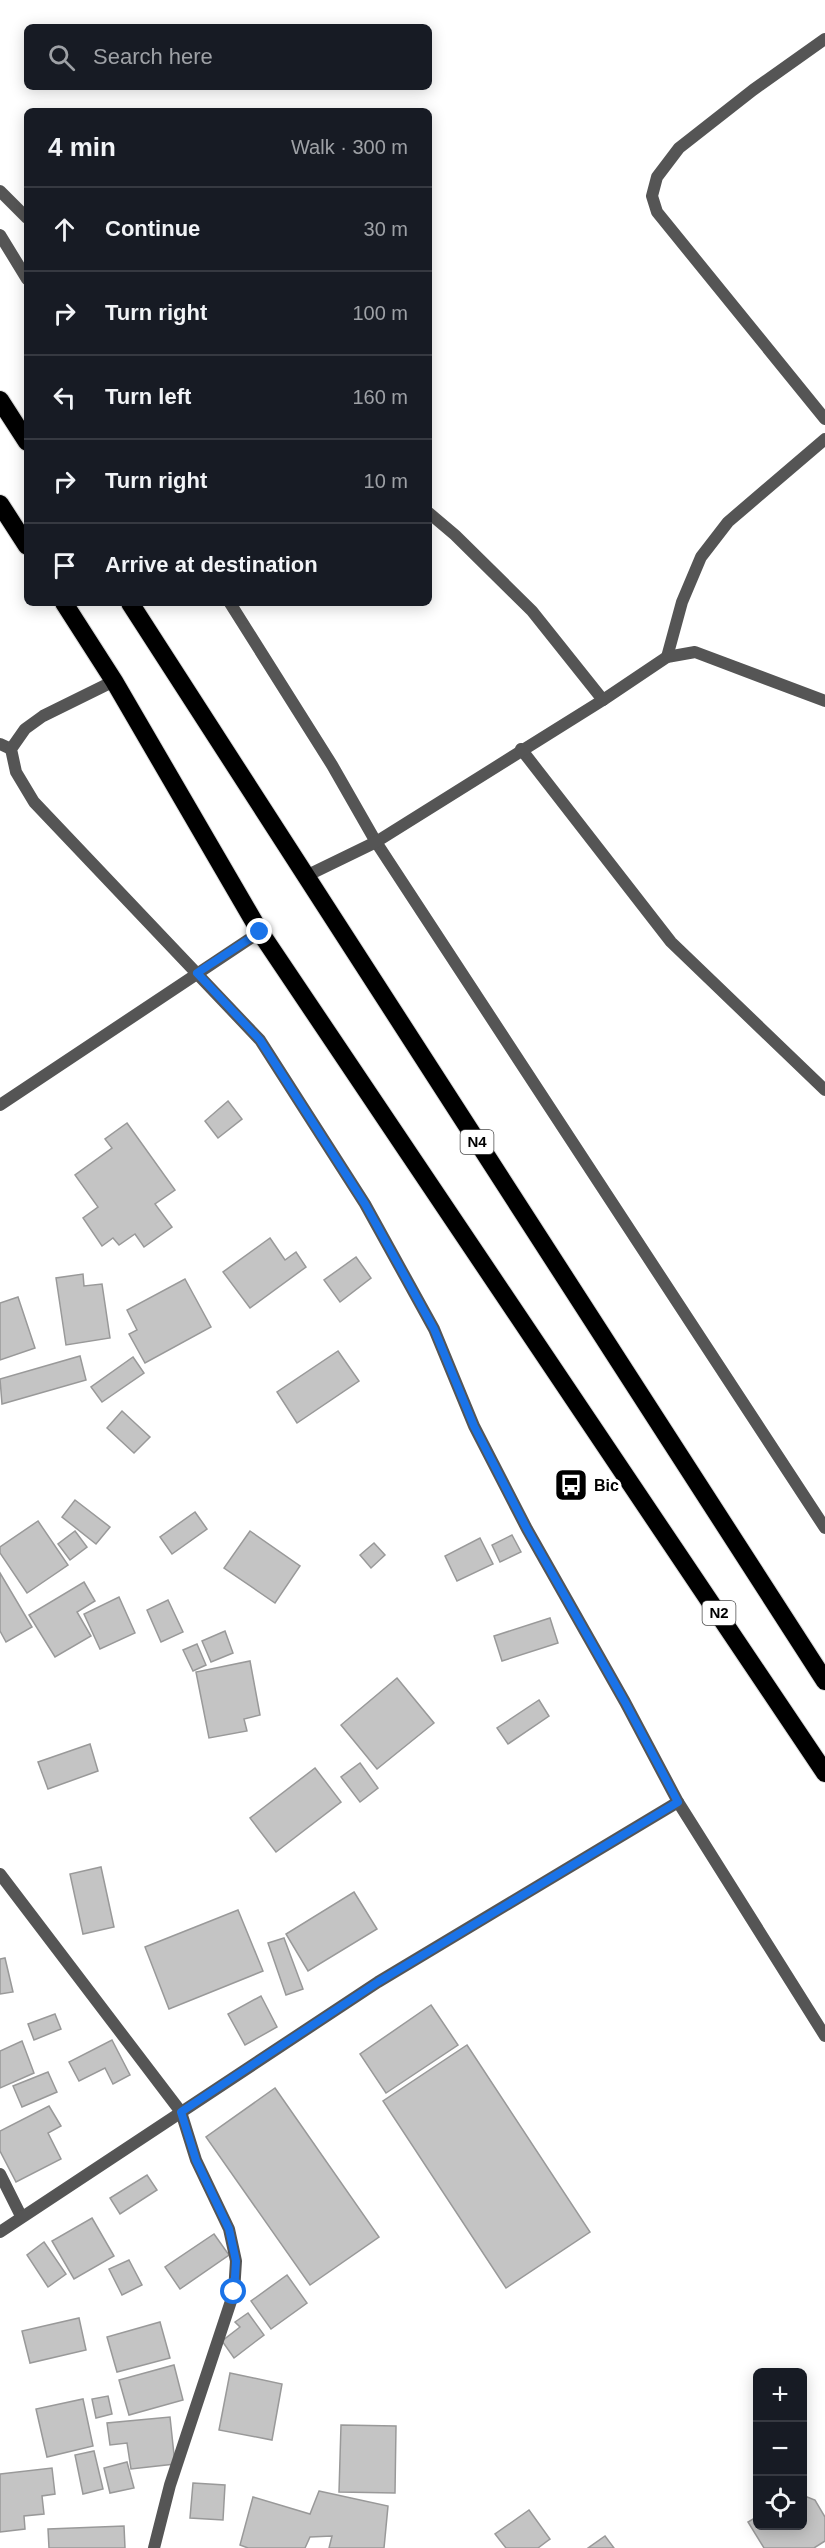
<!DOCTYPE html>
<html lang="en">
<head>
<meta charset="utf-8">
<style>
	body { margin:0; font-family:Helvetica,sans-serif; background:#242831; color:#f1f3f6 }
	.controls { position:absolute; right:18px; bottom:18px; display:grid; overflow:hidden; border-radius:9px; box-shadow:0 3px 15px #0003 }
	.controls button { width:54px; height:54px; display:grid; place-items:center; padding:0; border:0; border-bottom:2px solid #363941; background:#171b24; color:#f1f3f6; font:30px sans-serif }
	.stop { position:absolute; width:18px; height:18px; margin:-14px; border:4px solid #1a73e8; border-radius:50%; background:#fff }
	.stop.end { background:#1a73e8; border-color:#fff; box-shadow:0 2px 6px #0008 }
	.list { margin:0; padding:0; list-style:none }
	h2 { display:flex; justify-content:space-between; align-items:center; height:78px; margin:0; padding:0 24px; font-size:26px }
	h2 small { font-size:20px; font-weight:400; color:#9ea1a6 }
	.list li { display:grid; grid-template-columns:39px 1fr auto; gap:18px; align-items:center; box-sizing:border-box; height:84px; padding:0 24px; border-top:2px solid #363941 }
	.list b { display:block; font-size:22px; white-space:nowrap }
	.list em { font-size:20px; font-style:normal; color:#9ea1a6 }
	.icon { flex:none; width:33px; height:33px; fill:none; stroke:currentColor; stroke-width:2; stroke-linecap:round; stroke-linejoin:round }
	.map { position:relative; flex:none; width:825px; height:2548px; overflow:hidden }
	.search { position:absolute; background:#171b24; box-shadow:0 3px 15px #0003; left:24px; top:24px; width:408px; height:66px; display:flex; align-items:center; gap:15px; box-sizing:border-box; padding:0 21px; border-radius:9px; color:#9ea1a6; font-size:22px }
	.panel { position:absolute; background:#171b24; box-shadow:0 3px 15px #0003; left:24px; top:108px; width:408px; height:498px; border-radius:9px }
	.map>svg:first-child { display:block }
	.building { fill:#c4c4c4; stroke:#999; stroke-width:1.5 }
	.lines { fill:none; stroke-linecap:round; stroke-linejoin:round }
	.highway-casing { stroke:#dbdbdb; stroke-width:20 }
	.lane { stroke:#555; stroke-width:12 }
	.street { stroke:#555; stroke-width:12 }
	.highway { stroke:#000; stroke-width:18 }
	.route { stroke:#1a73e8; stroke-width:8 }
	.labels { text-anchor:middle; stroke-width:6; stroke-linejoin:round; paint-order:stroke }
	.shield { fill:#fff; stroke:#4c4c4c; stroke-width:1.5 }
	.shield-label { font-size:15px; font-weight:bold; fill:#000 }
	.poi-label { font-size:16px; font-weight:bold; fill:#000; stroke:#fff; text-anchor:start }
</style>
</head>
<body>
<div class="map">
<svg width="825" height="2548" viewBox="0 0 825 2548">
	<rect width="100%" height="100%" fill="#fff"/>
	<g class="building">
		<path d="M 228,1101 L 242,1119 L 218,1138 L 205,1121 Z"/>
		<path d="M 127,1123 L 175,1190 L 155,1204 L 172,1227 L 144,1247 L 135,1234 L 119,1245 L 113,1238 L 102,1246 L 83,1218 L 98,1207 L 75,1175 L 112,1148 L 105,1139 Z"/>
		<path d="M 270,1238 L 285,1260 L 296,1252 L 306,1267 L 250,1308 L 223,1272 Z"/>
		<path d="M 356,1257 L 371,1278 L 340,1302 L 324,1280 Z"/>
		<path d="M 83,1274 L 84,1286 L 102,1284 L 110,1338 L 66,1345 L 56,1278 Z"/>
		<path d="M 185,1279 L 211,1327 L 145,1363 L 129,1334 L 137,1330 L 127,1310 Z"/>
		<path d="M 18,1297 L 35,1348 L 0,1360 L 0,1303 Z"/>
		<path d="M 338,1351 L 359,1381 L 297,1423 L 277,1392 Z"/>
		<path d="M 80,1356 L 86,1380 L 2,1404 L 0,1379 Z"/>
		<path d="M 133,1357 L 144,1373 L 102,1402 L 91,1387 Z"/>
		<path d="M 122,1411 L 150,1437 L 134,1453 L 107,1428 Z"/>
		<path d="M 75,1500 L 110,1527 L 96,1544 L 62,1517 Z"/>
		<path d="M 195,1512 L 207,1529 L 172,1554 L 160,1537 Z"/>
		<path d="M 38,1521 L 68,1565 L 27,1593 L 0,1553 L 0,1547 Z"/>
		<path d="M 75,1531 L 87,1547 L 70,1560 L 58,1544 Z"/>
		<path d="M 250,1531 L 300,1566 L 275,1603 L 224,1568 Z"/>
		<path d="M 512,1535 L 521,1552 L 500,1562 L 492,1545 Z"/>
		<path d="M 480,1538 L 493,1564 L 457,1581 L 445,1556 Z"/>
		<path d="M 374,1543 L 385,1555 L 371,1568 L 360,1555 Z"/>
		<path d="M 0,1573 L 32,1627 L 6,1642 L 0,1631 Z"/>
		<path d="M 84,1582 L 95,1601 L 77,1612 L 91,1636 L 55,1657 L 29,1615 Z"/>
		<path d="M 119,1597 L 135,1633 L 100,1649 L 84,1614 Z"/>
		<path d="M 168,1600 L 183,1632 L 161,1642 L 147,1610 Z"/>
		<path d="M 550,1618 L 558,1643 L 502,1661 L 494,1636 Z"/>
		<path d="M 225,1631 L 233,1653 L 211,1662 L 202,1641 Z"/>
		<path d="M 197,1644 L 206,1665 L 193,1671 L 183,1650 Z"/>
		<path d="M 250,1661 L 260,1715 L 244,1719 L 247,1731 L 209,1738 L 196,1672 Z"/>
		<path d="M 397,1678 L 434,1723 L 377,1769 L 341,1725 Z"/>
		<path d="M 539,1700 L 549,1716 L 508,1744 L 497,1728 Z"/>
		<path d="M 90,1744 L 98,1771 L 48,1789 L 38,1762 Z"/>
		<path d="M 360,1763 L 378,1788 L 360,1802 L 341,1777 Z"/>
		<path d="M 315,1768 L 341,1802 L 276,1852 L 250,1818 Z"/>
		<path d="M 101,1867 L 114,1927 L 83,1934 L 70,1874 Z"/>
		<path d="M 354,1892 L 377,1929 L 308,1971 L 286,1934 Z"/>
		<path d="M 238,1910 L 263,1971 L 169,2009 L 145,1947 Z"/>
		<path d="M 284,1938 L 303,1989 L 286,1995 L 268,1943 Z"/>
		<path d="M 5,1958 L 13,1992 L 0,1994 L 0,1959 Z"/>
		<path d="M 261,1996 L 277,2027 L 245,2045 L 228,2014 Z"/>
		<path d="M 431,2005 L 458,2045 L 386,2093 L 360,2054 Z"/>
		<path d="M 55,2014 L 61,2029 L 34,2040 L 28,2024 Z"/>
		<path d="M 112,2040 L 130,2075 L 113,2084 L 105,2068 L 79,2081 L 69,2062 Z"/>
		<path d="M 22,2041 L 34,2073 L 0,2088 L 0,2051 Z"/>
		<path d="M 467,2045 L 590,2232 L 506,2288 L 383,2101 Z"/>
		<path d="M 48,2072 L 57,2092 L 22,2107 L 13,2086 Z"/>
		<path d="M 275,2088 L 379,2237 L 310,2285 L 206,2137 Z"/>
		<path d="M 49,2106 L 61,2126 L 48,2133 L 61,2159 L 16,2182 L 0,2151 L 0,2131 Z"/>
		<path d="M 147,2175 L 157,2190 L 120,2214 L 110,2198 Z"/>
		<path d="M 92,2218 L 114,2256 L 74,2279 L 52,2241 Z"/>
		<path d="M 214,2234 L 229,2255 L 180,2289 L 165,2267 Z"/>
		<path d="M 44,2242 L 66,2274 L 48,2287 L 27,2255 Z"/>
		<path d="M 129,2260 L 142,2285 L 122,2295 L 109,2269 Z"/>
		<path d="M 287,2275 L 307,2303 L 271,2329 L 251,2301 Z"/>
		<path d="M 248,2313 L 264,2335 L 234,2358 L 222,2341 L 240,2327 L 235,2322 Z"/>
		<path d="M 79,2318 L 86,2350 L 30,2363 L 22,2331 Z"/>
		<path d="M 160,2322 L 170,2358 L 117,2372 L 107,2337 Z"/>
		<path d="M 174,2365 L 183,2400 L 129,2415 L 119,2380 Z"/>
		<path d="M 230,2373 L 282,2384 L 272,2440 L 219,2430 Z"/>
		<path d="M 108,2396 L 112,2414 L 96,2418 L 92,2399 Z"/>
		<path d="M 83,2399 L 93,2446 L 47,2457 L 36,2409 Z"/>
		<path d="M 170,2417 L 175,2464 L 131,2469 L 127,2443 L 110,2445 L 107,2423 Z"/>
		<path d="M 341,2425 L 396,2426 L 395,2493 L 339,2492 Z"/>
		<path d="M 94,2451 L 103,2489 L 83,2494 L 75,2455 Z"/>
		<path d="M 127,2462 L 134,2488 L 110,2493 L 104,2468 Z"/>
		<path d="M 52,2468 L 55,2494 L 42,2496 L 44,2514 L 24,2516 L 25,2529 L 0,2532 L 0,2474 Z"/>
		<path d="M 193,2483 L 225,2485 L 223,2520 L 190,2518 Z"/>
		<path d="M 319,2491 L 388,2506 L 384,2548 L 329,2548 L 332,2536 L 310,2537 L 305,2548 L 248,2548 L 240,2545 L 253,2497 L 310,2514 Z"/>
		<path d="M 802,2495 L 815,2500 L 825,2517 L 825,2541 L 814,2548 L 764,2548 L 748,2522 L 758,2516 L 758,2526 L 802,2526 Z"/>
		<path d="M 529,2510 L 550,2539 L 538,2548 L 506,2548 L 495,2534 Z"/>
		<path d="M 124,2526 L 125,2548 L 49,2548 L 48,2529 Z"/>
		<path d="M 605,2536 L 614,2548 L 588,2548 Z"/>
	</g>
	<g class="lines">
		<g class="highway-casing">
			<g id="highway">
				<path d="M 0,400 L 27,442"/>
				<path d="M 0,504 L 27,546"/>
				<path d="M 64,603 L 114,681 L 260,932 L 825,1773"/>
				<path d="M 130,603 L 825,1681"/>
			</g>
		</g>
		<path class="lane" d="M 0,744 L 11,749"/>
		<g class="street">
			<path d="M 825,39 L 753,90 L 679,148 L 657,177 L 652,196 L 657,212 L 825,419"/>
			<path d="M 0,191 L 27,218"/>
			<path d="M 0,235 L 27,279"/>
			<path d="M 429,513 L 455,535 L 532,611 L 603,700"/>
			<path d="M 230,603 L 332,765 L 376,842 L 825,1528"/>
			<path d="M 667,657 L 682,602 L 701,557 L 728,522 L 825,439"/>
			<path d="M 114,681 L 43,716 L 25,729 L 11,749 L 16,772 L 34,802 L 260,1040 L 365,1204 L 434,1329 L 474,1426 L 527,1529 L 625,1702 L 678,1802 L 825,2036"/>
			<path d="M 521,749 L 671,942 L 825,1090"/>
			<path d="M 306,876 L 376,842 L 603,700 L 667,657 L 695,652 L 825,701"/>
			<path d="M 0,1105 L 260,932"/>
			<path d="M 0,1874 L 181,2112 L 196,2160 L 229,2229 L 236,2261 L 234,2292 L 170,2485 L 154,2548"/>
			<path d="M 0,2174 L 21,2216"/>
			<path d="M 0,2232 L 378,1982 L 678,1802"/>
		</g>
		<use href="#highway" class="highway"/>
	</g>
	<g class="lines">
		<path class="route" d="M 234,2292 L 236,2261 L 229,2229 L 196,2160 L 181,2112 L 378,1982 L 678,1802 L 625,1702 L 527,1529 L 474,1426 L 434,1329 L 365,1204 L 260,1040 L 197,973 L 260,932"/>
	</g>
	<defs>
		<g id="bus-square" transform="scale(1.725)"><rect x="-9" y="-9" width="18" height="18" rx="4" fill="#000" stroke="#fff"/><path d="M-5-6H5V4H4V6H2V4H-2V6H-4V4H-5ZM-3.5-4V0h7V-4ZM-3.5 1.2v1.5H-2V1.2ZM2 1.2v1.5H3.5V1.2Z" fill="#fff"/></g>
	</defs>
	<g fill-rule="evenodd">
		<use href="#bus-square" x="571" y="1485"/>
	</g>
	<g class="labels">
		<g class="shield">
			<rect x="460.5" y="1130" width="33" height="24" rx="4.5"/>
			<rect x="702.5" y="1601" width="33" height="24" rx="4.5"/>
		</g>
		<g class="shield-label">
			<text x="477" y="1147">N4</text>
			<text x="719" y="1618">N2</text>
		</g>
		<g class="poi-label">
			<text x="594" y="1491">Bic</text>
		</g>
	</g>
</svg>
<div class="controls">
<button>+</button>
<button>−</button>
<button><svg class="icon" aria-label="locate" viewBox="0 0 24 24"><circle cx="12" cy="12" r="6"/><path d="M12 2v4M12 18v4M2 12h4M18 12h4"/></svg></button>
</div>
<div class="stop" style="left:234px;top:2292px"></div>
<div class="stop end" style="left:260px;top:932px"></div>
<div class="search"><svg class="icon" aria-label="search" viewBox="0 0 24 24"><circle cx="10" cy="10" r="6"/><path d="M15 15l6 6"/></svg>Search here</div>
<section class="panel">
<h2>4 min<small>Walk · 300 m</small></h2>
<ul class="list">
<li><svg class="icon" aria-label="ahead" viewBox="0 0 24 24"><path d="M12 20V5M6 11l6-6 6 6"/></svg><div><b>Continue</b></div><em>30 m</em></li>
<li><svg class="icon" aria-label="right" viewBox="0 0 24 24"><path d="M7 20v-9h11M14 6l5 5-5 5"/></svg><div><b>Turn right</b></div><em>100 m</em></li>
<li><svg class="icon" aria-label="left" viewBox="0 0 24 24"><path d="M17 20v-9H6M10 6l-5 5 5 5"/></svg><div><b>Turn left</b></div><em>160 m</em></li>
<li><svg class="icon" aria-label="right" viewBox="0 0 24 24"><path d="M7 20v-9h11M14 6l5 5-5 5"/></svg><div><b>Turn right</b></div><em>10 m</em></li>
<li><svg class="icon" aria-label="arrive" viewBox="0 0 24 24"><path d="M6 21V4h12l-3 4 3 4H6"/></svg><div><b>Arrive at destination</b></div></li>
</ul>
</section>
</div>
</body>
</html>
